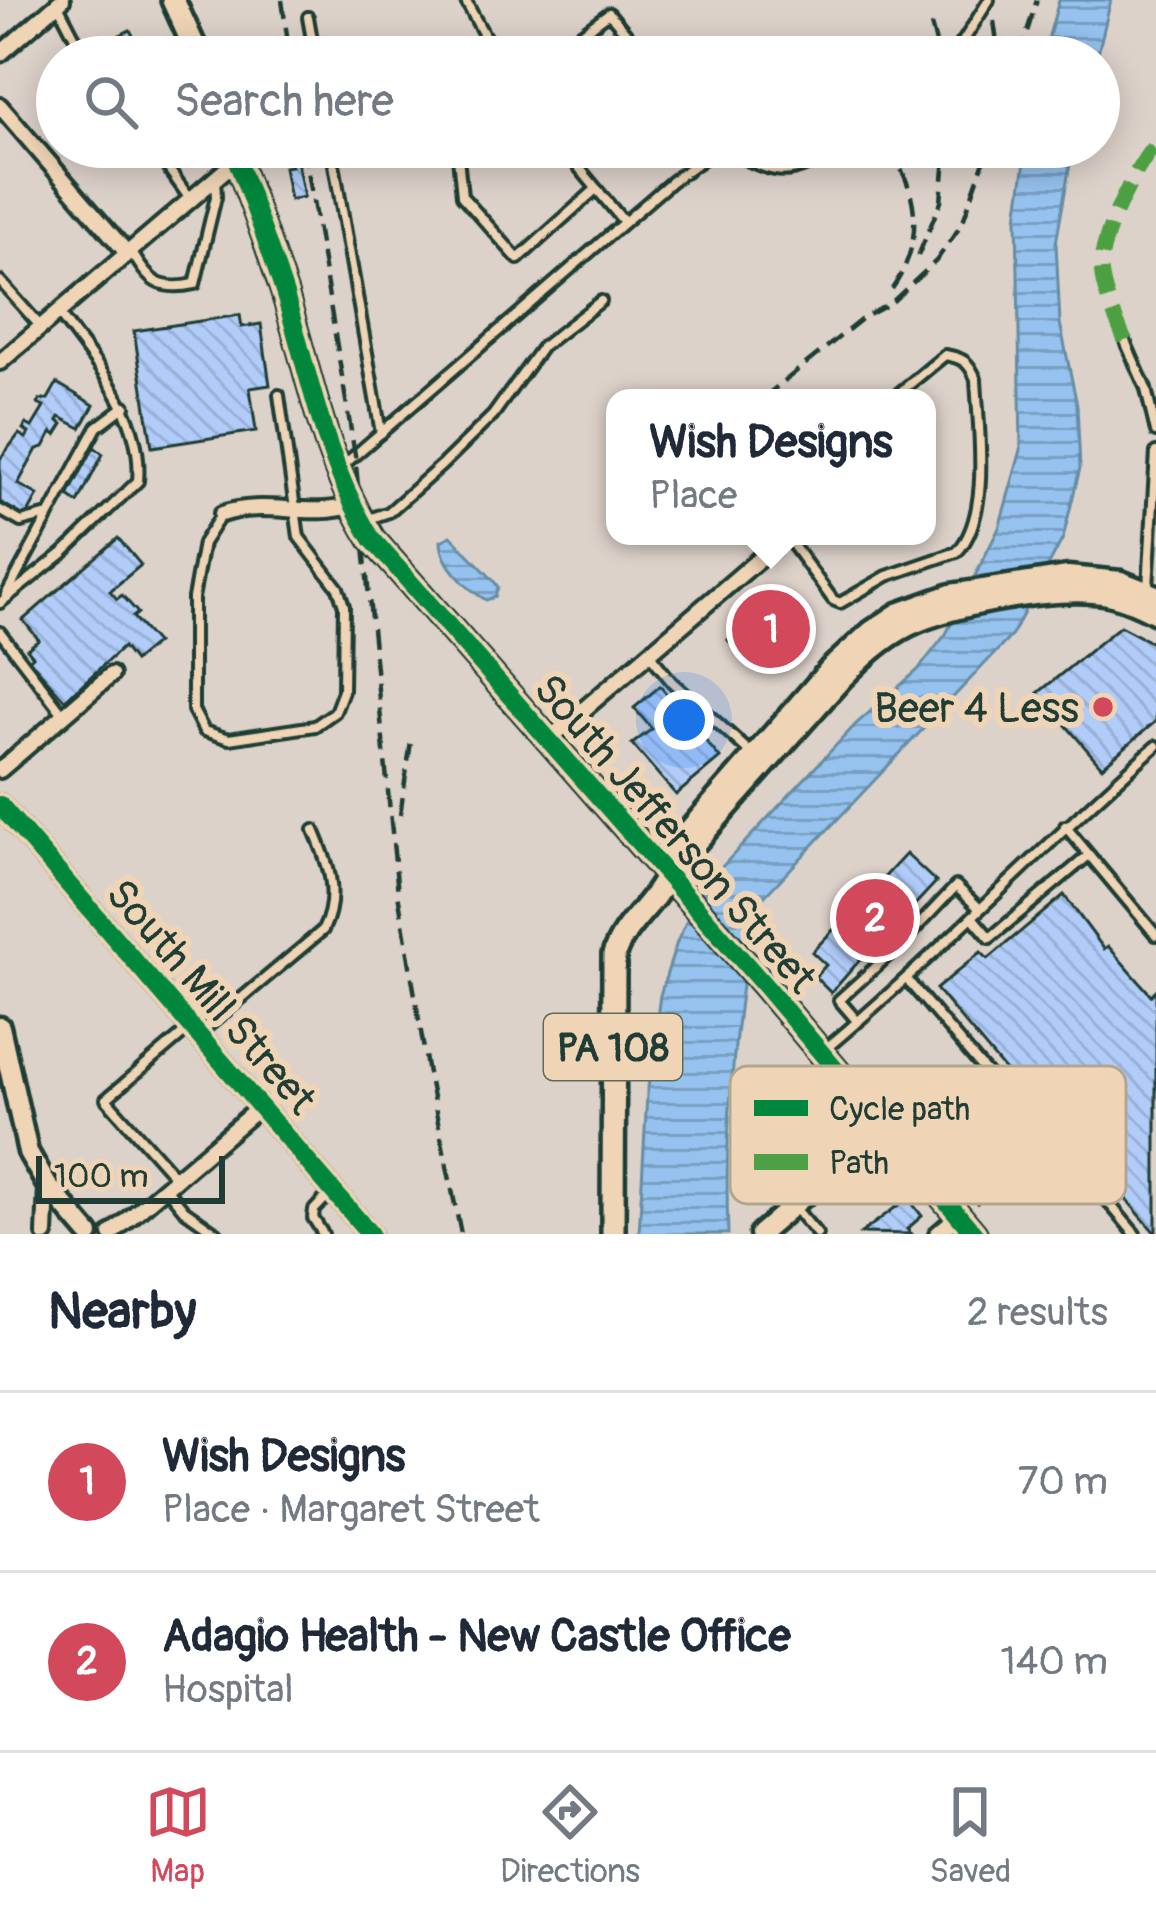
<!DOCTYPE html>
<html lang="en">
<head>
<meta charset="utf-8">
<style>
	body { margin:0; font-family:Pangolin,sans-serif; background:#f6f6f7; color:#1f2937 }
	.scale { position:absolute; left:36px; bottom:30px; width:189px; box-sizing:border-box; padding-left:12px; border:6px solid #1f3d34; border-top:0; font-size:33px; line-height:42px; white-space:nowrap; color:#1f3d34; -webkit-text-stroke:9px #f0d4b6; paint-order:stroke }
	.you { position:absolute; left:684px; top:720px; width:42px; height:42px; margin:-30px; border:9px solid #fff; border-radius:50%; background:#1a73e8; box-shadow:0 0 0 18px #1a73e833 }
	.badge { display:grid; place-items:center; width:78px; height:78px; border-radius:50%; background:#d1495b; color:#fff; font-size:39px; font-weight:700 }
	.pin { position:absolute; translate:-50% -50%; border:6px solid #fff; box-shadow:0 3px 12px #0006 }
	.popup { position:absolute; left:606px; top:389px; width:330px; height:156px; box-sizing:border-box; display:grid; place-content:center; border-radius:24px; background:#fff; filter:drop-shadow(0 3px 9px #0005); font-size:39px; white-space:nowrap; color:#747a83 }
	.popup b { font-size:45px; color:#1f2937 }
	.popup::after { content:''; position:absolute; left:50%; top:100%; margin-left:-24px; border:24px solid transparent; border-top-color:#fff }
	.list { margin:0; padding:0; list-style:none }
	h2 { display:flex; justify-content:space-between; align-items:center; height:156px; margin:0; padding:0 48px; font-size:51px }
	h2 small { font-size:39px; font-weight:400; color:#747a83 }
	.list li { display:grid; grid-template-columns:78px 1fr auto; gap:36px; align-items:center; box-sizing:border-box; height:180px; padding:0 48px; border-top:3px solid #e0e1e3 }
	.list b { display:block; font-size:45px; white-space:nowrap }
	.list p { margin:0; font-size:39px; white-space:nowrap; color:#747a83 }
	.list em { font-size:39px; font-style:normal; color:#747a83 }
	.icon { flex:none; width:66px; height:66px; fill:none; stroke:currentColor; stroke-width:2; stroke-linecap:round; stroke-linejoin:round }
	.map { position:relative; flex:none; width:1156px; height:1234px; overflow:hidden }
	.search { position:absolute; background:#fff; box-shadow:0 6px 30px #0003; left:36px; right:36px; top:36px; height:132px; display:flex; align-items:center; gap:30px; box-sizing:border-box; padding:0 42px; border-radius:66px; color:#747a83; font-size:45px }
	.sheet { height:516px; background:#fff }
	nav { display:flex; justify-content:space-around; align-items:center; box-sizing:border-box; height:168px; border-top:3px solid #e0e1e3; background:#fff; font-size:33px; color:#747a83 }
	nav a { display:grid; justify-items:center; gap:6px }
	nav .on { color:#d1495b }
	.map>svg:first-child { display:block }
	.water { fill:url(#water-rules); stroke:#668da4; stroke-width:3 }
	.building { fill:url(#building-back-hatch); stroke:#1f3d34; stroke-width:3 }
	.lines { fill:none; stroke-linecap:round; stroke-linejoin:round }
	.service-casing { stroke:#1f3d34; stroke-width:16 }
	.minor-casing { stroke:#1f3d34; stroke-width:22 }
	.tertiary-casing { stroke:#1f3d34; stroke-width:26 }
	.secondary-casing { stroke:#1f3d34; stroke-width:27 }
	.primary-casing { stroke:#1f3d34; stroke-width:30 }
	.path { stroke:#1f3d34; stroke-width:3; stroke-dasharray:3 9; stroke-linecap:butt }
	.service { stroke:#f0d4b6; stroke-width:8 }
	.minor { stroke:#f0d4b6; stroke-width:14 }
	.tertiary { stroke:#f0d4b6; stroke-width:16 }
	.secondary { stroke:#f0d4b6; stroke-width:18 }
	.primary { stroke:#f0d4b6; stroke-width:21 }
	.rail { stroke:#1f3d34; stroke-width:4.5; stroke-dasharray:18 9; stroke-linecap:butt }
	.quiet { stroke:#4da043; stroke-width:15; stroke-dasharray:30 15; stroke-linecap:butt }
	.cycleway-casing { stroke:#f0d4b6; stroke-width:26 }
	.cycleway { stroke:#00873e; stroke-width:18 }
	.poi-dot { fill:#d1495b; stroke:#f0d4b6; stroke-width:4.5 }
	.labels { text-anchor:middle; stroke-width:12; stroke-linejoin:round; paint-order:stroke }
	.shield { fill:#f0d4b6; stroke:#5e6a5b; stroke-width:3 }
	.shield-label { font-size:39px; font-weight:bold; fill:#1f3d34 }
	.poi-label { font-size:42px; fill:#1f3d34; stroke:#f0d4b6; text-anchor:end }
	.street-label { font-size:42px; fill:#1f3d34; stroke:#f0d4b6 }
	.key { fill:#f0d4b6; stroke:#b1a78f; stroke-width:3 }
	.key-label { font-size:33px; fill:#1f3d34 }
</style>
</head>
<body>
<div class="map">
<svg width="1156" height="1234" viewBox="0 0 1156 1234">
	<defs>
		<pattern id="water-rules" width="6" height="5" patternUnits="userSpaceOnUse" patternTransform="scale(3)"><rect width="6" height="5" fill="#95c2ee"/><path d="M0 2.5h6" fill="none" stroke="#799fc2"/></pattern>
		<pattern id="building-back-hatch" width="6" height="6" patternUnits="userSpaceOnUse" patternTransform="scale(3)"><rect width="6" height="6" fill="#b1ccf9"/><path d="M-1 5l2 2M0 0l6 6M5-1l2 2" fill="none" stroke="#98b0d6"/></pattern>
	</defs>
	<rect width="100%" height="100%" fill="#ddd2ca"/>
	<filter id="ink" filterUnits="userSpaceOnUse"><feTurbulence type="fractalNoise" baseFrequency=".00833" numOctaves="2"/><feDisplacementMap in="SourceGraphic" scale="24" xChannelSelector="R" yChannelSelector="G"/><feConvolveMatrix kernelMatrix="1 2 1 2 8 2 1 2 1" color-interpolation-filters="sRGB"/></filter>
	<g filter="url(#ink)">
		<g class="water">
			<path d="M 1059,0 L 1111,0 L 1097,57 L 1043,57 Z"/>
			<path d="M 1027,147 L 1073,147 L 1056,243 L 1060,323 L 1077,405 L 1080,468 L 1063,538 L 1012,635 L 762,899 C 747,935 744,970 739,1009 C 730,1084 725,1158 728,1234 L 639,1234 L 647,1095 L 660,995 L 677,942 L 701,889 L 856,724 L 918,670 L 946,634 L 999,528 L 1021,450 L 1017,218 Z"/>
			<path d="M 451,536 L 493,580 L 498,587 L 495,597 L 486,600 C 466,588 441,564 441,541 Z"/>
		</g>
		<g class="building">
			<path d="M 130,30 L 144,57 L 117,57 L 108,41 Z"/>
			<path d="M 295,150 L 304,197 L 290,200 L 284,167 L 291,166 L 288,151 Z"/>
			<path d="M 240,315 L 242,327 L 261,324 L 270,385 L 250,388 L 256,431 L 152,447 L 134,331 Z"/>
			<path d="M 57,383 L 94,405 L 81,428 L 60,417 L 58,421 L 63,424 L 56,435 L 52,432 L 44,447 L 37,449 L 18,484 L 38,495 L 26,517 L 0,502 L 0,459 L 19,434 L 26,438 L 29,433 L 23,429 L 26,424 L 32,427 L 44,407 L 38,404 L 40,400 L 48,399 Z"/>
			<path d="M 94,447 L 103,454 L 78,503 L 68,496 Z"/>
			<path d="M 118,538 L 141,565 L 110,591 L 117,599 L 122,595 L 138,613 L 133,617 L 156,643 L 134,661 L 123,647 L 65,700 L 35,666 L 29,671 L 24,664 L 33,656 L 27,649 L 39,640 L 23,620 Z"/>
			<path d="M 784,591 L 803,614 L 794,622 L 806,636 L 770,666 L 758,652 L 746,662 L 728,640 Z"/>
			<path d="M 1120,626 L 1156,645 L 1156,721 L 1102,767 L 1038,693 Z"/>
			<path d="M 660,686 L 720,758 L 676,795 L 632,744 L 652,729 L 634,708 Z"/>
			<path d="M 906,854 L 936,882 L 909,911 L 905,908 L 831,993 L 815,977 L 826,965 L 812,952 L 838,925 L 843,930 L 883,887 L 879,883 Z"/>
			<path d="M 1064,895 L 1104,949 L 1108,946 L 1151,995 L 1156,990 L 1156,1234 L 1067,1130 L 1059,1137 L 1048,1123 L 1055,1116 L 1035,1092 L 1028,1098 L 936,989 L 981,952 L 988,959 Z"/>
			<path d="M 908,1198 L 922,1216 L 907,1229 L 911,1234 L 861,1233 Z"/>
		</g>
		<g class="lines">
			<g class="service-casing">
				<g id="service">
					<path d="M 465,0 L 496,57"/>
					<path d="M 58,5 L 85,57"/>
					<path d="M 308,17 L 315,57"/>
					<path d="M 550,57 L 609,13 L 646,57"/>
					<path d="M 946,57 L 962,43 L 989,0"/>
					<path d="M 153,147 L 190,199"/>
					<path d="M 331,147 L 381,433"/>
					<path d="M 457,147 L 462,196 L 518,259 L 596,189"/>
					<path d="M 562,147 L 624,222"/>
					<path d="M 131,251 C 149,281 158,292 195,284 L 216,197 L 215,179"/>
					<path d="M 0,281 L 41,327"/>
					<path d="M 1125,341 L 1146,389 L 1156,432"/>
					<path d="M 339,469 L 672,181 L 720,147 C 775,173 784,184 837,147"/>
					<path d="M 0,510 L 21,522 L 48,515"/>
					<path d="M 221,515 L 203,543 L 193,598 L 193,710 L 204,731 L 229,739 L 315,726 L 335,712 L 343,691 L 344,606 L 338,588 L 299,537 L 279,395"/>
					<path d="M 363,521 L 389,512 L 442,465 L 493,415 L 542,347 L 601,301"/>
					<path d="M 787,537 L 833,600 L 840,603 L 887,576 L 957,552 C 992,515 978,427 976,379 C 969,362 963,358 945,355 L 893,398"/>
					<path d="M 1148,588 L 1156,452"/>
					<path d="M 6,595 L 97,427 L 125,406"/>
					<path d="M 0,603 L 63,553 L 138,481 C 144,414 95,364 58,312"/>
					<path d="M 0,632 L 63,714"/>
					<path d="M 650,655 L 672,682 L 751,753"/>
					<path d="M 1065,826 L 1156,935"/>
					<path d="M 972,917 L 990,938 L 1089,855"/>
					<path d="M 908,981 L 1047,1144 L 1083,1172 L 1135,1234"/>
					<path d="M 858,1022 L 839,1000 L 901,944 L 956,886 L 980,909"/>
					<path d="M 200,1033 L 323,930 C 340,895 329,865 314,830"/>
					<path d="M 822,1052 C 938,955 1042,846 1156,746"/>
					<path d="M 785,1170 L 801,1156"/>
					<path d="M 177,1179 L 106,1099 L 191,1027"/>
					<path d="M 821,1179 L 801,1156 L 833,1125"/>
					<path d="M 166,1188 L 184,1210 L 218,1234"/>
					<path d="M 794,1207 L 817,1234"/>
					<path d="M 323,1234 L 313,1218 L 314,1210 L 331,1192"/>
				</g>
			</g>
			<g class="minor-casing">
				<g id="minor">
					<path d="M 0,54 L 62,0"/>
					<path d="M 0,106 L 127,253"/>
					<path d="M 0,362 L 237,160"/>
					<path d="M 222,514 C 264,499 310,519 353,505"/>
					<path d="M 547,741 L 786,536"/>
					<path d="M 0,770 L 111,675"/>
					<path d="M 45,1234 L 47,1185"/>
					<path d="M 111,1234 L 261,1106"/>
					<path d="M 937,1234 L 958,1216"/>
				</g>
			</g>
			<g class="tertiary-casing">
				<path id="tertiary" d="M 0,805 L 370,1234"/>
			</g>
			<g class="secondary-casing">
				<g id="secondary">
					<path d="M 666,877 L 670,851 L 830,668 L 871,631 L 898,613 L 951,594 L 1068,576 L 1121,581 L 1156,595"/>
					<path d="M 666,877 L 842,679 C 862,659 883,639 909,626 C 952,605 1055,587 1103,594 C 1122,597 1139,605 1156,614"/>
					<path d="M 0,1027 L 28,1152 L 47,1185 L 89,1234"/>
					<path d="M 760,1234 L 883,1128"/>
				</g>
			</g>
			<g class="primary-casing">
				<g id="primary">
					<path d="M 173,0 L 199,57"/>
					<path d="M 232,147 C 250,196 269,245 285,295 C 310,378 326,465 372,539 L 765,986 L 974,1234"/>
					<path d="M 613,1234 L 614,955 C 624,923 653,906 666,877"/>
				</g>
			</g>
			<g class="path">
				<path d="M 968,1195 L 1031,1141"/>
				<path d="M 976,1204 L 1038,1150"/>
			</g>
			<use href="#service" class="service"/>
			<use href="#minor" class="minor"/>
			<use href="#tertiary" class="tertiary"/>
			<use href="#secondary" class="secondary"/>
			<use href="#primary" class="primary"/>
			<g class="rail">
				<path d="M 282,0 L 290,57"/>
				<path d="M 994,21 L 999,57"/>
				<path d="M 931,25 L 940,57"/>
				<path d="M 901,50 L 906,57"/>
				<path d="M 1019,57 L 1037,0"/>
				<path d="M 304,147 L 355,455 L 398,893 L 427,1068 L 461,1234"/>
				<path d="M 887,147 C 922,192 924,247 889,293"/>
				<path d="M 918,256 L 941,201 L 946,147"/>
				<path d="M 763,398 L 863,318 L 891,303 L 936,261 L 962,224 L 989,147"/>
				<path d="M 400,815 L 412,735"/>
			</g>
			<path class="quiet" d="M 1125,341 C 1116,318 1102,292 1101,267 C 1100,238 1136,165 1156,144"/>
			<g class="cycleway-casing">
				<g id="cycleway">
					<path d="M 232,147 C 250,196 269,245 285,295 C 310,378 326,465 372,539 L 765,986 L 974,1234"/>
					<path d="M 0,805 L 370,1234"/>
				</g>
			</g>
			<use href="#cycleway" class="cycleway"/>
		</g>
	</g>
	<circle class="poi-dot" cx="1103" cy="707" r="12"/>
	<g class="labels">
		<rect class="shield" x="544" y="1014" width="138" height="66" rx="9"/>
		<g class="shield-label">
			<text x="613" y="1061">PA 108</text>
		</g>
		<g class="poi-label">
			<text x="1079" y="722">Beer 4 Less</text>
		</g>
		<g class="street-label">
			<text transform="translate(676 833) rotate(49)" y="15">South Jefferson Street</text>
			<text transform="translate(212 996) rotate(49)" y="15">South Mill Street</text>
		</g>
	</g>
	<rect x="730" y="1066" width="396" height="138" rx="18" class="key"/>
	<rect x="754" y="1100" width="54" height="16" fill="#00873e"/>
	<rect x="754" y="1154" width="54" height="16" fill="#4da043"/>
	<g class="key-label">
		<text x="829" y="1120">Cycle path</text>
		<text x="829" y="1174">Path</text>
	</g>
</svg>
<div class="scale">100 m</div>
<div class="you"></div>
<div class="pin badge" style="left:771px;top:629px">1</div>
<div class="popup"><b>Wish Designs</b>Place</div>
<div class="pin badge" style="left:875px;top:918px">2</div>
<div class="search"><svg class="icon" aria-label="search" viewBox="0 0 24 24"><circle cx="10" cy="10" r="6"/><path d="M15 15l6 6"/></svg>Search here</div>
</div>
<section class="sheet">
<h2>Nearby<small>2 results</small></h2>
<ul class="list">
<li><span class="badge">1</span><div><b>Wish Designs</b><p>Place · Margaret Street</p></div><em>70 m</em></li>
<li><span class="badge">2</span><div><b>Adagio Health - New Castle Office</b><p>Hospital</p></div><em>140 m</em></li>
</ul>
</section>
<nav>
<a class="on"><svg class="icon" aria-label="map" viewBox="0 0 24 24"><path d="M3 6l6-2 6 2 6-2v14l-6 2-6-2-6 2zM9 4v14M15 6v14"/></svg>Map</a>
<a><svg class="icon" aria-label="directions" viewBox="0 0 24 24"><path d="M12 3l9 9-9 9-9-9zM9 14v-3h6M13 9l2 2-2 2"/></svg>Directions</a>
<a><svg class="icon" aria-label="saved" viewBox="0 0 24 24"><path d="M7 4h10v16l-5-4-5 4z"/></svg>Saved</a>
</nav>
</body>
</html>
